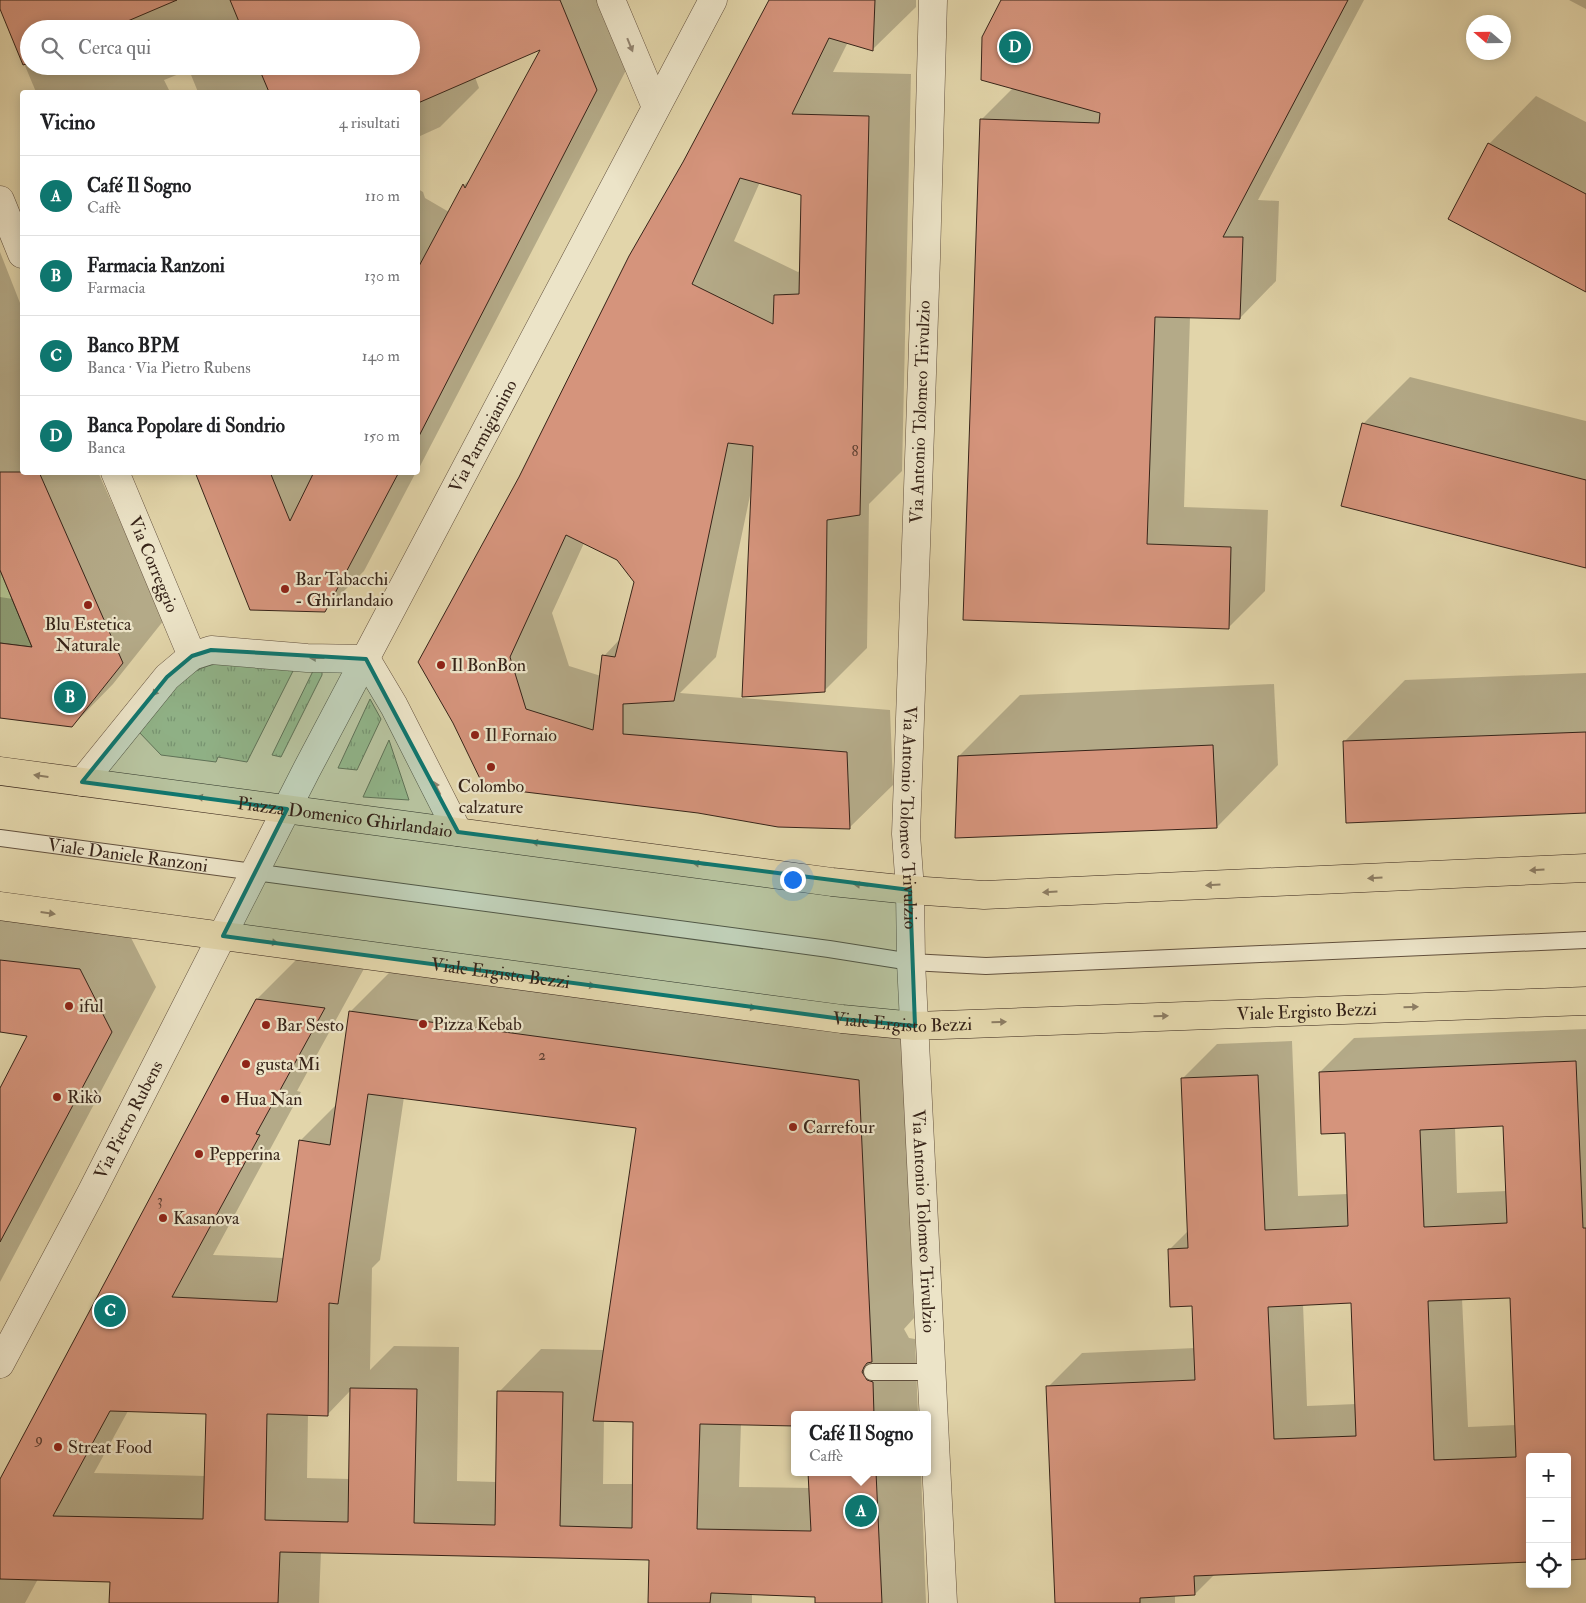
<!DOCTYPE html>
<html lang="it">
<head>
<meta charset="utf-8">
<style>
	body { margin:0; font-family:"IM FELL Double Pica",serif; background:#f2f2f2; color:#202124 }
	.controls { position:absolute; right:15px; bottom:15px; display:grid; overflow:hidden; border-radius:5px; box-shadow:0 2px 12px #0003 }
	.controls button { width:45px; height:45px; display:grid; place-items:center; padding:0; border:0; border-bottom:1px solid #e0e0e0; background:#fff; color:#202124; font:25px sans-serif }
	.compass { position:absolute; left:1466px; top:15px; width:45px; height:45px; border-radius:50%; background:#fff; box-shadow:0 2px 12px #0003; rotate:290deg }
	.you { position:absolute; left:792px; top:879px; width:18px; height:18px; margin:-12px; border:4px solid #fff; border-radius:50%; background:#1a73e8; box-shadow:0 0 0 8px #1a73e833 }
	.badge { display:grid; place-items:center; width:32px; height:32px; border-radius:50%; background:#0f766e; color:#fff; font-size:16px; font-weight:700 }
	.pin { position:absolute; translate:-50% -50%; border:2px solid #fff; box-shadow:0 1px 5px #0006 }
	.popup { position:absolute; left:791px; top:1411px; width:140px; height:65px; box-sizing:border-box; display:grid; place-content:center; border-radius:5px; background:#fff; filter:drop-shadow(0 1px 4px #0005); font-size:16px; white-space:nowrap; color:#757577 }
	.popup b { font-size:19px; color:#202124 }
	.popup::after { content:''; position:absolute; left:50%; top:100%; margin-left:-10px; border:10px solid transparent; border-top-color:#fff }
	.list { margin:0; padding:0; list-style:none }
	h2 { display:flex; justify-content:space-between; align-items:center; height:65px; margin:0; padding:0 20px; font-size:21px }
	h2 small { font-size:16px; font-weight:400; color:#757577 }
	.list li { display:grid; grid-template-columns:32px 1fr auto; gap:15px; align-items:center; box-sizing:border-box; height:80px; padding:0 20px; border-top:1px solid #e0e0e0 }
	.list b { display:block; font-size:19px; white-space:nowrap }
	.list p { margin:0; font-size:16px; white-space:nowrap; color:#757577 }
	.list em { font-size:16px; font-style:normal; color:#757577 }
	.icon { flex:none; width:28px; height:28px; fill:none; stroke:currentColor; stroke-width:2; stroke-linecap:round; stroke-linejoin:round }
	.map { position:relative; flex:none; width:1586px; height:1603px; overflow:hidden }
	.search { position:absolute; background:#fff; box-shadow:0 2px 12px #0003; left:20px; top:20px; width:400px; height:55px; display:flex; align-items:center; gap:12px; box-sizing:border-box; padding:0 18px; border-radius:28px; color:#757577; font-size:19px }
	.panel { position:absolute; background:#fff; box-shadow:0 2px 12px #0003; left:20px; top:90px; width:400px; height:385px; border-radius:5px }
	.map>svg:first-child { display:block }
	.grass { fill:url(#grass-tufts); stroke:#747152 }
	.green { fill:#b0be8b; stroke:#747152 }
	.shadow { fill:#0003; fill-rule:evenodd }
	.building { fill:#d5947c; stroke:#372419; fill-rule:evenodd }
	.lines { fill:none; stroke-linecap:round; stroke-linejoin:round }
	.service-casing { stroke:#62503d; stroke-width:18 }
	.minor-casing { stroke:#62503d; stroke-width:29 }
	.tertiary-casing { stroke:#62503d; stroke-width:29 }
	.primary-casing { stroke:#372419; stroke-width:29 }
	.service { stroke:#ece4c8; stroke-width:16 }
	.minor { stroke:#ece4c8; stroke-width:28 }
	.tertiary { stroke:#ece4c8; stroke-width:28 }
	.primary { stroke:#e2d5aa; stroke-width:28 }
	.oneway { fill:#928470 }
	.oneway2 { fill:#8c7c62 }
	.marked { fill:#0f766e; fill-opacity:0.2; stroke:#0f766e; stroke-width:4; stroke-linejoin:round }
	.poi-dot { fill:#8f2418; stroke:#ece4c8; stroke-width:2 }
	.labels { text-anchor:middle; stroke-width:4.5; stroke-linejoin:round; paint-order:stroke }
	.number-label { font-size:15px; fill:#5e4032 }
	.street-label { font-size:18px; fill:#372419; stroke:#ece4c8 }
	.poi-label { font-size:18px; fill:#372419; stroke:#ece4c8; text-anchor:start }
</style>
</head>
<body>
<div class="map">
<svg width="1586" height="1603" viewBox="0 0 1586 1603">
	<defs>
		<pattern id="grass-tufts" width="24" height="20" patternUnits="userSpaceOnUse" patternTransform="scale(1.25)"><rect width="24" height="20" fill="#b0be8b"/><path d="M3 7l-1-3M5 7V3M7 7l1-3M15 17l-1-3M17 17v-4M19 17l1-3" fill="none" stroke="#909a71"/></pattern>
	</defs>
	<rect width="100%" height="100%" fill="#e2d5aa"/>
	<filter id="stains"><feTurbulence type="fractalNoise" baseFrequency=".004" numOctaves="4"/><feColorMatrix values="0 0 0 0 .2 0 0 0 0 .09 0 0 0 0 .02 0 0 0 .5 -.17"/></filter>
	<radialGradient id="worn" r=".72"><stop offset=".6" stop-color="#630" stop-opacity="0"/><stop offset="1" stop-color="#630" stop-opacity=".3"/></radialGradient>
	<g class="grass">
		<path d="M 215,664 L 294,669 L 247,762 L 218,757 L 216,762 L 161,755 L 138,731 C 161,702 177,673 215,664 Z"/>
		<path d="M 313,671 L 322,671 L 322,675 L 281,757 L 272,755 Z"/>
		<path d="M 370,699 L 381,719 L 357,770 L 338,768 Z"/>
		<path d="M 389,740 L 409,800 L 363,797 Z"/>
	</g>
	<path class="green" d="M 0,570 L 32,647 L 0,643 Z"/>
	<g class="shadow">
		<path d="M 0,0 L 615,0 L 636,51 L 418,470 L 418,189 L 423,192 L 425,198 L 449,212 L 464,185 L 473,176 L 542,47 L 475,77 L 479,88 L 440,127 L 418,137 L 418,92 L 198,92 L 189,70 L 164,80 L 170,92 L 36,92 L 0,6 ZM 29,29 L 411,29 L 411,66 L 29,66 Z"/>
		<path d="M 770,0 L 916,0 L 916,7 L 873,49 L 848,42 L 833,72 L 911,74 L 902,471 L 869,504 L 867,648 L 824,691 L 751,491 L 716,657 L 680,693 L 890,710 L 893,785 L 850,827 L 698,812 L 485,786 L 521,478 ZM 760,182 L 803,194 L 801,270 L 798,272 L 734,241 ZM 584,543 L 618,559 L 635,581 L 621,638 L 604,656 L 601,676 L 569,666 L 552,613 Z"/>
		<path d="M 1003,0 L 1364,0 L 1258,200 L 1279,201 L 1276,281 L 1240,318 L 1190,317 L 1184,507 L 1268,510 L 1265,591 L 1228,628 L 964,619 L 981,120 L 1013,88 Z"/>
		<path d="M 1569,0 L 1586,0 L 1586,9 Z"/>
		<path d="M 1536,96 L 1586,122 L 1586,290 L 1489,144 Z"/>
		<path d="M 0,252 L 22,308 L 22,472 L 98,472 L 164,620 L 113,684 L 72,726 L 0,717 L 0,597 L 13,599 L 0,567 Z"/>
		<path d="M 1410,377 L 1586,421 L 1586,566 L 1363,424 Z"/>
		<path d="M 196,472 L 416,472 L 364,571 L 325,610 Z"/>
		<path d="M 1586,673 L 1586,812 L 1344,742 L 1405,680 Z"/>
		<path d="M 1274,684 L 1278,765 L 1217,827 L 959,756 L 1020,695 Z"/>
		<path d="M 0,911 L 124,924 L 156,987 L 0,1282 L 0,1086 L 2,1087 L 29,1036 L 0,1031 Z"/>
		<path d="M 300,956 L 366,965 L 297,1091 L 301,1092 L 213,1255 L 284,1258 L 300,1141 L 337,1104 L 350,1012 L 393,969 L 902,1037 L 914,1318 L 904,1329 L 909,1338 L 915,1339 L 918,1415 L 795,1415 L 741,1423 L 739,1487 L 810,1488 L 809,1472 L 921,1472 L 926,1603 L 817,1603 L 816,1596 L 752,1593 L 752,1603 L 650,1603 L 651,1559 L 321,1551 L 319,1603 L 111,1603 L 111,1581 L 38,1579 L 25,1603 L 0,1603 L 0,1482 L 257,999 ZM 404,1097 L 637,1127 L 605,1350 L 541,1349 L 499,1392 L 497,1482 L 457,1481 L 459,1347 L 394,1346 L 370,1370 L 372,1268 L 380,1260 ZM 351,1390 L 350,1479 L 307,1478 L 308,1414 L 327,1415 ZM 128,1411 L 207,1412 L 205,1476 L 94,1473 ZM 604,1420 L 634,1421 L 633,1484 L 603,1484 Z"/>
		<path d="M 1586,1029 L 1586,1558 L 1567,1457 L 1530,1457 L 1215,1574 L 1195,1594 L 1175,1595 L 1175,1603 L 1056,1603 L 1048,1387 L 1082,1353 L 1195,1348 L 1193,1304 L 1169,1250 L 1189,1230 L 1183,1078 L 1217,1044 L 1292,1041 L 1298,1196 L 1348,1194 L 1346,1132 L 1320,1072 L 1354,1038 ZM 1504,1125 L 1507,1191 L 1457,1193 L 1455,1127 ZM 1511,1296 L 1516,1425 L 1468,1427 L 1462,1298 ZM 1352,1302 L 1356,1404 L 1307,1406 L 1303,1304 Z"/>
	</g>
	<g class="building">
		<path d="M 0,0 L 177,0 L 109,29 L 29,29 L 29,63 L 23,65 L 0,9 Z"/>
		<path d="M 230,0 L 560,0 L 597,90 L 418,438 L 418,268 L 463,184 L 465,188 L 540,50 L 418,103 L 418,92 L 269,92 L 258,66 L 411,66 L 411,29 L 242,29 Z"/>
		<path d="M 769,0 L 875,0 L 873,51 L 829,38 L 792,114 L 869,116 L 860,515 L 827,520 L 825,692 L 742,697 L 753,446 L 728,443 L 674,701 L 623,704 L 623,734 L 847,752 L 850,829 L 778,827 L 698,813 L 484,787 L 453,723 L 418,662 L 519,477 L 629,256 L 683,162 ZM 740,178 L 801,195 L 799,294 L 774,295 L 773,324 L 692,284 ZM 566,535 L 617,560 L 634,582 L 615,657 L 602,655 L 593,730 L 526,709 L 510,657 Z"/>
		<path d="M 1001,0 L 1348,0 L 1223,237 L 1243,237 L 1240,319 L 1155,317 L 1147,544 L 1231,547 L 1229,629 L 963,620 L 980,119 L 1099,123 L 1100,113 L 981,80 L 982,37 Z"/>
		<path d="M 1488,143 L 1586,194 L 1586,292 L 1448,219 Z"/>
		<path d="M 1362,423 L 1586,480 L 1586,568 L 1341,506 Z"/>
		<path d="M 0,472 L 39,472 L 123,663 L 72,727 L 0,718 L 0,643 L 32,647 L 0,570 Z"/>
		<path d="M 195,472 L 270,472 L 290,521 L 314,472 L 399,472 L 325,612 L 250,610 Z"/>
		<path d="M 1586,732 L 1586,813 L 1346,823 L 1343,741 Z"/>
		<path d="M 1213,745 L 1217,828 L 955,838 L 958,756 Z"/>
		<path d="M 0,960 L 80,969 L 112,1032 L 0,1242 L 0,1088 L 27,1036 L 0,1032 Z"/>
		<path d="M 256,999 L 325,1008 L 256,1134 L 260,1135 L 172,1297 L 277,1302 L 299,1140 L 330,1145 L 349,1011 L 859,1080 L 872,1362 L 867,1363 L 864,1367 L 862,1372 L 867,1380 L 873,1382 L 874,1415 L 795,1415 L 795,1426 L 700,1424 L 697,1529 L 811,1531 L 808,1472 L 876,1472 L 882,1603 L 815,1603 L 815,1597 L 711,1593 L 710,1603 L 648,1603 L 649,1560 L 280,1552 L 278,1603 L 109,1603 L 110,1582 L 0,1579 L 0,1479 ZM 368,1094 L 636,1128 L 593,1421 L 633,1422 L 632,1528 L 560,1526 L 563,1392 L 497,1391 L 495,1525 L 414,1523 L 417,1389 L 350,1388 L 348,1522 L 265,1520 L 267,1414 L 328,1416 L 329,1303 L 338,1304 ZM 110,1411 L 206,1414 L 203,1519 L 53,1516 Z"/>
		<path d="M 1576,1061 L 1583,1228 L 1586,1228 L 1586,1559 L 1567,1560 L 1567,1457 L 1530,1457 L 1530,1562 L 1194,1576 L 1195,1595 L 1140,1598 L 1140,1603 L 1055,1603 L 1046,1386 L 1195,1380 L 1192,1306 L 1170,1307 L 1168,1249 L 1188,1248 L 1181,1078 L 1258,1075 L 1265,1230 L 1348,1226 L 1345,1133 L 1321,1134 L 1319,1072 ZM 1503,1126 L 1507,1223 L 1424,1227 L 1420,1130 ZM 1510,1298 L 1516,1457 L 1434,1460 L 1428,1301 ZM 1351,1303 L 1356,1436 L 1274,1439 L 1268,1307 Z"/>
	</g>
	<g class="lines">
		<g class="service-casing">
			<g id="service">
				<path id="s1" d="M 0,838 L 829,949 L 911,962 L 986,966 L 1586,940"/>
				<path d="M 872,1372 L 932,1372"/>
			</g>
		</g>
		<g class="minor-casing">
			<g id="minor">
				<path d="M 611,0 L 656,107"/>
				<path d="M 0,200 L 22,254"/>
				<path id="s2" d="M 115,472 L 192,656"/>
				<path d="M 82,782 L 167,677 L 192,656 L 211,650 L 307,658 L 366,659 L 394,706 L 458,832"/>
			</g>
		</g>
		<g class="tertiary-casing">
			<g id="tertiary">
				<path id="s3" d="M 933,0 L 926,258 L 906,834 L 910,890 L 911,962 L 943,1603"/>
				<path id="s4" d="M 0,1364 L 91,1193 L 306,771 L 713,0"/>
			</g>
		</g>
		<g class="primary-casing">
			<g id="primary">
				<path id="s5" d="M 0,771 L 832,882 L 910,890 L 984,895 L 1586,868"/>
				<path id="s6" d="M 0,906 L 842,1019 L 915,1026 L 1586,1001"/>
			</g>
		</g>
		<use href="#service" class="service"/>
		<use href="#minor" class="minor"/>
		<use href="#tertiary" class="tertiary"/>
		<use href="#primary" class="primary"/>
	</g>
	<defs><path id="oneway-solid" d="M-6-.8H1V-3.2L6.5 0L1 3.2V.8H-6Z" transform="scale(1.25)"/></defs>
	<g class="oneway">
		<use href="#oneway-solid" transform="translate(630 45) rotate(68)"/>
		<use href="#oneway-solid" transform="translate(317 658) rotate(180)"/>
		<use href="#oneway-solid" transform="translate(157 690) rotate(129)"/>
		<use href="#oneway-solid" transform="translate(437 788) rotate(-117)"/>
	</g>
	<g class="oneway2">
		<use href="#oneway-solid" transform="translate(41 776) rotate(-172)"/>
		<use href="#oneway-solid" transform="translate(204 798) rotate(-172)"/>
		<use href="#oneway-solid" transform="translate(539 843) rotate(-172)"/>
		<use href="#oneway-solid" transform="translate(700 864) rotate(-172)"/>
		<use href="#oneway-solid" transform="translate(1537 870) rotate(177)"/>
		<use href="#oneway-solid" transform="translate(1375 878) rotate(177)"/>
		<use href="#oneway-solid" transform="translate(861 885) rotate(-174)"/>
		<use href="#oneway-solid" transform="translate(1213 885) rotate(177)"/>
		<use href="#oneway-solid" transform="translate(1050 892) rotate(177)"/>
		<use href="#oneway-solid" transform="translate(48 913) rotate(8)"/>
		<use href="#oneway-solid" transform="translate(271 942) rotate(8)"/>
		<use href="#oneway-solid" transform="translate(588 985) rotate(8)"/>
		<use href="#oneway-solid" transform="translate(749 1007) rotate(8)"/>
		<use href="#oneway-solid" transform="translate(1411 1007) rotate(-2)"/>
		<use href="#oneway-solid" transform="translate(1161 1016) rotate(-2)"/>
		<use href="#oneway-solid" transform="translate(999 1022) rotate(-2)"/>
	</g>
	<path class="marked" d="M 211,650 L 366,659 L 458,832 L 910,890 L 915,1026 L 842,1019 L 223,936 L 287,809 L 82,782 L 167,677 L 192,656 Z"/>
	<g class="poi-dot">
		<circle cx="285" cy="589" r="5"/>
		<circle cx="88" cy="605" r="5"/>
		<circle cx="441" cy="665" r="5"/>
		<circle cx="475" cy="735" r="5"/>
		<circle cx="491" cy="767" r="5"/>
		<circle cx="69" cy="1006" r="5"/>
		<circle cx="423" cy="1024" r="5"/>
		<circle cx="266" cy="1025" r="5"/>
		<circle cx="246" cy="1064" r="5"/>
		<circle cx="57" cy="1097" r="5"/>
		<circle cx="225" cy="1099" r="5"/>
		<circle cx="793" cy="1127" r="5"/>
		<circle cx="199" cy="1154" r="5"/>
		<circle cx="163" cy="1218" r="5"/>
		<circle cx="58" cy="1447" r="5"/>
	</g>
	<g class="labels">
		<g class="number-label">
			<text x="855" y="456">8</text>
			<text x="542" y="1060">2</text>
			<text x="160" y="1205">3</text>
			<text x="39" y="1444">9</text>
		</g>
		<g class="street-label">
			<text transform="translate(920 412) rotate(-88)" y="6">Via Antonio Tolomeo Trivulzio</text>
			<text dy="6" stroke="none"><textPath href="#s4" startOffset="1046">Via Parmigianino</textPath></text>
			<text dy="6" stroke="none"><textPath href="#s2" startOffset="100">Via Correggio</textPath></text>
			<text dy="6" stroke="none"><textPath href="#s5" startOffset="348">Piazza Domenico Ghirlandaio</textPath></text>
			<text dy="6" stroke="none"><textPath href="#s3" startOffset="818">Via Antonio Tolomeo Trivulzio</textPath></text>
			<text dy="6" stroke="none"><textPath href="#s1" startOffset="129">Viale Daniele Ranzoni</textPath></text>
			<text dy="6" stroke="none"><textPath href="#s6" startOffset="505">Viale Ergisto Bezzi</textPath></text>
			<text dy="6" stroke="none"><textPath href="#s6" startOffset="1315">Viale Ergisto Bezzi</textPath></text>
			<text dy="6" stroke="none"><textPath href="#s6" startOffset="910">Viale Ergisto Bezzi</textPath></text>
			<text dy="6" stroke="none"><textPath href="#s4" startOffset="276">Via Pietro Rubens</textPath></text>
			<text dy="6" stroke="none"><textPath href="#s3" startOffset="1222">Via Antonio Tolomeo Trivulzio</textPath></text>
		</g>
		<g class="poi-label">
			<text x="295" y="585">Bar Tabacchi<tspan x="295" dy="21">- Ghirlandaio</tspan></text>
			<text x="88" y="630" text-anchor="middle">Blu Estetica<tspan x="88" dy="21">Naturale</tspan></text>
			<text x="451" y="671">Il BonBon</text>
			<text x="485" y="741">Il Fornaio</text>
			<text x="491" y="792" text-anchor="middle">Colombo<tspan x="491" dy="21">calzature</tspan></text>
			<text x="79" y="1012">iful</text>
			<text x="433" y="1030">Pizza Kebab</text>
			<text x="276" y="1031">Bar Sesto</text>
			<text x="256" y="1070">gusta Mi</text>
			<text x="67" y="1103">Rikò</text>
			<text x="235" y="1105">Hua Nan</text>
			<text x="803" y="1133">Carrefour</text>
			<text x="209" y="1160">Pepperina</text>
			<text x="173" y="1224">Kasanova</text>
			<text x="68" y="1453">Streat Food</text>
		</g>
	</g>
	<rect width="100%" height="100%" filter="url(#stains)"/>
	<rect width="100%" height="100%" fill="url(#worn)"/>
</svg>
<div class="controls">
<button>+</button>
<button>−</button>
<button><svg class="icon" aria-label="locate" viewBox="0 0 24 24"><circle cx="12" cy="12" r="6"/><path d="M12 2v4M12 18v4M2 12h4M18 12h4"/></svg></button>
</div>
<svg class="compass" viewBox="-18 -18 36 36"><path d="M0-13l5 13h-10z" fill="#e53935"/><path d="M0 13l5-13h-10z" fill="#757577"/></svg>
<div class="you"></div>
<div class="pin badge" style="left:861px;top:1511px">A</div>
<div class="popup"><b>Café Il Sogno</b>Caffè</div>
<div class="pin badge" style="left:70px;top:697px">B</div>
<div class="pin badge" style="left:110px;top:1311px">C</div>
<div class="pin badge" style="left:1015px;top:47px">D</div>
<div class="search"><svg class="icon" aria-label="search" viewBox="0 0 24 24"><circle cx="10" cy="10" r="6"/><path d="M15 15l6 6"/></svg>Cerca qui</div>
<section class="panel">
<h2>Vicino<small>4 risultati</small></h2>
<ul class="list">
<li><span class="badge">A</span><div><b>Café Il Sogno</b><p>Caffè</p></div><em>110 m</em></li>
<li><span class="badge">B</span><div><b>Farmacia Ranzoni</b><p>Farmacia</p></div><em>130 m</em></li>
<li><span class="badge">C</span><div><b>Banco BPM</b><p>Banca · Via Pietro Rubens</p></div><em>140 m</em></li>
<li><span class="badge">D</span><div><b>Banca Popolare di Sondrio</b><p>Banca</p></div><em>150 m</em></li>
</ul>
</section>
</div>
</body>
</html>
